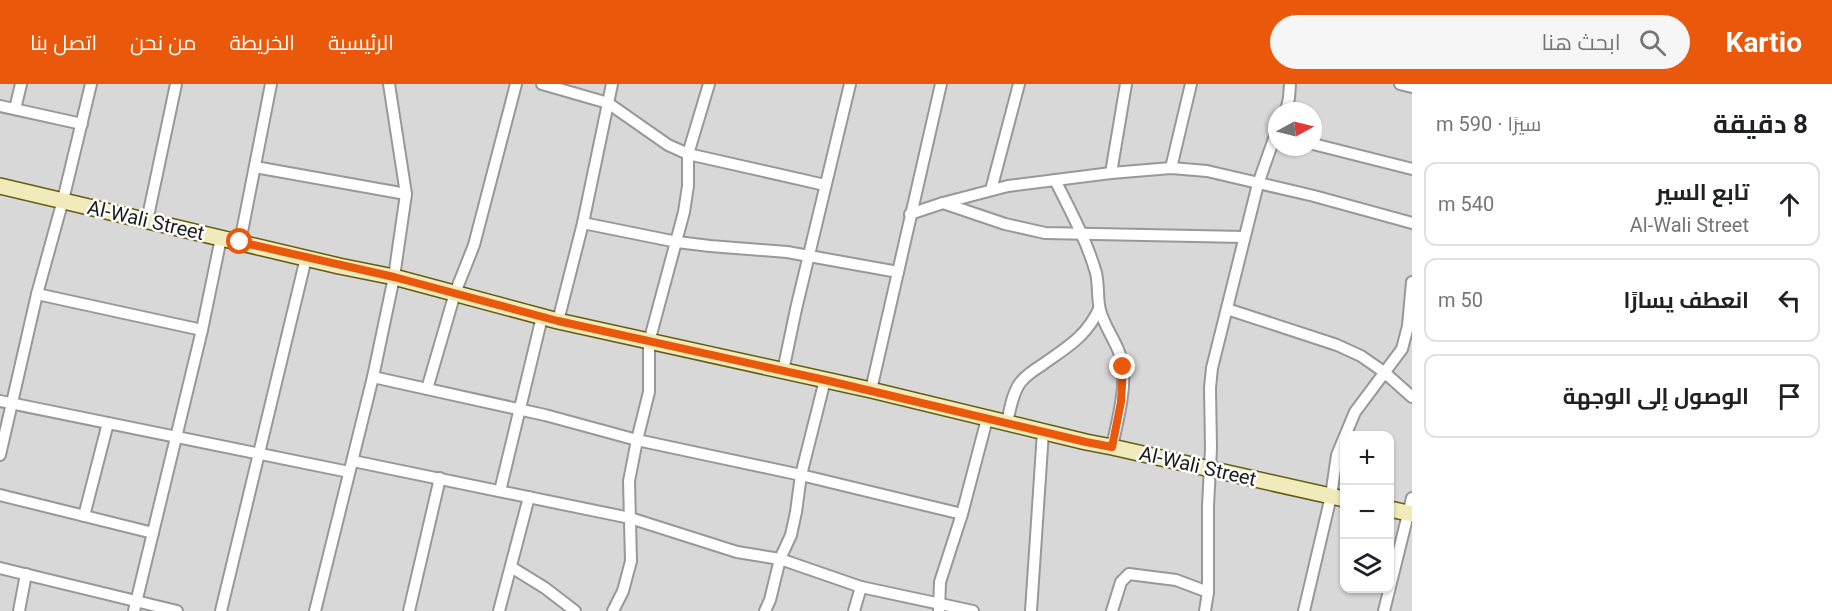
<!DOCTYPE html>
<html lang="ar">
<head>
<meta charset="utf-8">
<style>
	body { margin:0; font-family:Roboto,Cairo,sans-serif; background:#f6f6f6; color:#202124; direction:rtl }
	.controls { position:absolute; right:18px; bottom:18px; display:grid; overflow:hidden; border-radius:12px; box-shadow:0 2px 4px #0004 }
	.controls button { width:54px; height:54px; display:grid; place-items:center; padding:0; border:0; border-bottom:2px solid #e0e0e0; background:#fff; color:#202124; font:30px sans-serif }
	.compass { position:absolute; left:1268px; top:18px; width:54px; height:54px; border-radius:50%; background:#fff; box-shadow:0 2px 4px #0004; rotate:83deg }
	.stop { position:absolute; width:18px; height:18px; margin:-14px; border:4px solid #ea580c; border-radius:50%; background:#fff }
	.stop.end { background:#ea580c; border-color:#fff; box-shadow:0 2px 6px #0008 }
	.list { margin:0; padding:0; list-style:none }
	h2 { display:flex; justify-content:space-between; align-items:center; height:78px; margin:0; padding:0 24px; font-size:26px }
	h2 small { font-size:20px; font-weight:400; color:#757577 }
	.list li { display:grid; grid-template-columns:39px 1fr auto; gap:18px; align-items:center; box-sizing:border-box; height:84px; margin:0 12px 12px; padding:0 12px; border:2px solid #e0e0e0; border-radius:12px }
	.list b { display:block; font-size:22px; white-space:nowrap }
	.list p { margin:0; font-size:20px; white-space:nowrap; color:#757577 }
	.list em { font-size:20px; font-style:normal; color:#757577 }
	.icon { flex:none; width:33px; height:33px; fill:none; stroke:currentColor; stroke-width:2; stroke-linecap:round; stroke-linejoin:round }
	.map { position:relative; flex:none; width:1412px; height:527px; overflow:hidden; direction:ltr }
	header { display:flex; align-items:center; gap:36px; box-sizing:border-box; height:84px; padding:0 30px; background:#ea580c; color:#fff }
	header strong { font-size:28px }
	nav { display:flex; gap:33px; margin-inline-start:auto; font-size:21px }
	.search { width:420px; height:54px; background:#f6f6f6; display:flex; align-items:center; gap:15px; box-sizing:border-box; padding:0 21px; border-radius:33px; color:#757577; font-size:22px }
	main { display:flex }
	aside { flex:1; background:#fff }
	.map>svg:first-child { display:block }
	.residential { fill:#d9d8d8; fill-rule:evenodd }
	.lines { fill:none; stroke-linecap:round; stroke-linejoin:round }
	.street-casing { stroke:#989898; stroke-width:14 }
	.secondary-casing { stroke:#635d11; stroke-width:18 }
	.street { stroke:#fff; stroke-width:10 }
	.secondary { stroke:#f1eabb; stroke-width:15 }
	.route { stroke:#ea580c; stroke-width:8 }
	.labels { text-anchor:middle; stroke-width:5; stroke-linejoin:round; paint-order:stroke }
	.street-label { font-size:20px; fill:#1b1b1b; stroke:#fff }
</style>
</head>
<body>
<header>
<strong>Kartio</strong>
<div class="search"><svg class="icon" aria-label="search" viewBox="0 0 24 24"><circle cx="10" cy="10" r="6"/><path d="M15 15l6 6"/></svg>ابحث هنا</div>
<nav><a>الرئيسية</a><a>الخريطة</a><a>من نحن</a><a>اتصل بنا</a></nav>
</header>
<main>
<aside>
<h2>8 دقيقة<small>سيرًا · 590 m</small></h2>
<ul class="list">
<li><svg class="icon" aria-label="ahead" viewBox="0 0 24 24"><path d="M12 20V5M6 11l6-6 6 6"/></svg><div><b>تابع السير</b><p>Al-Wali Street</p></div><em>540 m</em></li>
<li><svg class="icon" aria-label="left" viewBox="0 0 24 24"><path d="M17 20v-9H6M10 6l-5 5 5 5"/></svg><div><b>انعطف يسارًا</b></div><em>50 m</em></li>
<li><svg class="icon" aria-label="arrive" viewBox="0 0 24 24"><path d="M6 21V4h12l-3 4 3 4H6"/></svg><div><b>الوصول إلى الوجهة</b></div></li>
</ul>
</aside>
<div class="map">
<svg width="1412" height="527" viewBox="0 0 1412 527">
	<rect width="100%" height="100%" fill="#ebe7e2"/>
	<path class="residential" d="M 0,0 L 1412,0 L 1412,527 L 0,527 ZM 1277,27 L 1313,27 L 1313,63 L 1277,63 ZM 1344,352 L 1390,352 L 1390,504 L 1344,504 Z"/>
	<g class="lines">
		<g class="street-casing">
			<g id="street">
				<path d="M 542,0 L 608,19 L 668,61 L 688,70 L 825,101"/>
				<path d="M 1400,0 L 1412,3"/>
				<path d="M 0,22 L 82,40"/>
				<path d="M 15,25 L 21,0"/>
				<path d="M 1286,27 L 1289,14 L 1290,0"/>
				<path d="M 1313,60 L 1412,85"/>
				<path d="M 255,83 L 406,110"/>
				<path d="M 1171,84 L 1191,0"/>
				<path d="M 1111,89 L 1126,0"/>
				<path d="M 1055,96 C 1070,126 1087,157 1096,189 C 1099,201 1097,215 1100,226 C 1105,246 1122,264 1123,285 C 1125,311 1117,338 1112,363"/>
				<path d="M 991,106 L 1019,0"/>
				<path d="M 943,119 L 1005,140 L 1045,149 L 1244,153"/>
				<path d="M 910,130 L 943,119 L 1008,102 L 1111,89 L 1171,84 L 1207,87 L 1314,112 L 1412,139"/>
				<path d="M 147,137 L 176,0"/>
				<path d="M 583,139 L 677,158 L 710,162 L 787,168 L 898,188"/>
				<path d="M 240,158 L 271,0"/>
				<path d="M 37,210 L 202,246"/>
				<path d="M 1227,225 L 1337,261 L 1361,272 L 1384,288 L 1412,313"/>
				<path d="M 558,237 L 583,139 L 612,0"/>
				<path d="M 783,287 L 796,225 L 850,0"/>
				<path d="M 373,293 L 545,331 L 637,356 L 801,391 L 962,430"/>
				<path d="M 427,305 L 455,209 L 474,161 L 516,0"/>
				<path d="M 871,306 L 941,0"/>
				<path d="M 0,317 L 349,388"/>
				<path d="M 1007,339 C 1010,326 1012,310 1020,299 C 1026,291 1034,286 1042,281 C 1067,263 1086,253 1099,225"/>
				<path d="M 0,371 L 37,210 L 63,116 L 91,0"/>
				<path d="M 353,377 L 630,434 L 737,468 L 780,475 L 861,503 L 973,527"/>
				<path d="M 500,407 L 542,233"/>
				<path d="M 0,411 L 153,449"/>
				<path d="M 84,432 L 108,339"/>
				<path d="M 511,483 L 545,504 L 575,527"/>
				<path d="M 0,484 L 177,527"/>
				<path d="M 19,527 L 26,490"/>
				<path d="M 134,527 L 202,246 L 221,154"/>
				<path d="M 221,527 L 306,174"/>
				<path d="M 315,527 L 373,293 L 394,193 L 406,110 L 389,0"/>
				<path d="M 409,527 L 440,394"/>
				<path d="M 499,527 L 529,413"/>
				<path d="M 613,527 L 623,507 L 631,477 L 629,397 L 637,356 L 649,308 L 649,258 L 684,128 L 688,102 L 688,70 L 709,0"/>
				<path d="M 765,527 L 770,516 L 780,475 L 791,451 L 796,428 L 801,391 L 825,296"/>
				<path d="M 854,527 L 861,503"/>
				<path d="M 939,527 L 940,498 L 962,430 L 987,335"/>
				<path d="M 1031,527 L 1043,348"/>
				<path d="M 1112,527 L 1121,498 L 1129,490 L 1176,496 L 1208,508"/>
				<path d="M 1205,527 L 1208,508 L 1208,422 L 1211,364 L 1210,304 L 1212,284 L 1258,100 L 1277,46"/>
				<path d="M 1304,527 L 1331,412 L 1337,371 L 1355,328 L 1402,265 L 1408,242 L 1412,198"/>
				<path d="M 1384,527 L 1412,414"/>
			</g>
		</g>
		<g class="secondary-casing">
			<g id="secondary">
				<path d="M 0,102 L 339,182 L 394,193 L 558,237 L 871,306 L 1086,358 L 1112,363 L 1344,415"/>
				<path d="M 1390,425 L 1412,430"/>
			</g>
		</g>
		<use href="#street" class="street"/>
		<use href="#secondary" class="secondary"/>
	</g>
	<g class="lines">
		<path class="route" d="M 240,158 L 394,193 L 558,237 L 825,296 L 1086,358 L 1112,363 L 1121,318 L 1123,283"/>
	</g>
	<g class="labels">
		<g class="street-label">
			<text transform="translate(146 136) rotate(13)" y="7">Al-Wali Street</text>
			<text transform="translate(1198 382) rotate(13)" y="7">Al-Wali Street</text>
		</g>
	</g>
</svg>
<div class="controls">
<button>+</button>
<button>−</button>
<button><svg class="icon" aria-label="layers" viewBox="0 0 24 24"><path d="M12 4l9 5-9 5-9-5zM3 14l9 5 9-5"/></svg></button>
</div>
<svg class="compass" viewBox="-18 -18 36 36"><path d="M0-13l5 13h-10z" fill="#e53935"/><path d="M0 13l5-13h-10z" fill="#757577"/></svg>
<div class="stop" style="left:240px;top:158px"></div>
<div class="stop end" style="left:1123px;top:283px"></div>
</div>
</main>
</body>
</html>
